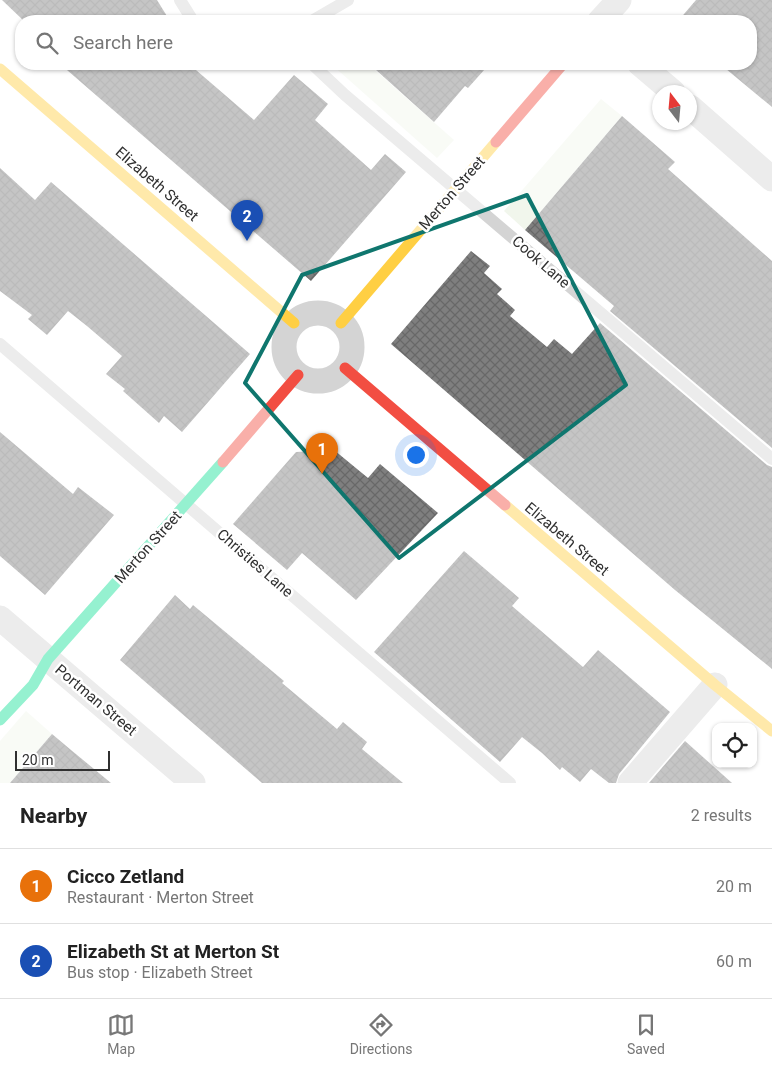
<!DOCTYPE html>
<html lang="en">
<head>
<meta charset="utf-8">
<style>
	body { margin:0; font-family:Roboto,sans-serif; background:#f2f2f2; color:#222 }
	.controls { position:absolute; right:15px; bottom:15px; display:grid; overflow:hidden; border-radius:10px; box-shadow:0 1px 4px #0004 }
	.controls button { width:45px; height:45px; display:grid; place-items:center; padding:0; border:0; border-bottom:1px solid #e0e0e0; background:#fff; color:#222; font:25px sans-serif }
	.compass { position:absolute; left:652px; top:85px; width:45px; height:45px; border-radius:50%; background:#fff; box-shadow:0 1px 4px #0004; rotate:344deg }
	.scale { position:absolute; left:15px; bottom:12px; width:95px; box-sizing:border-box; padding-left:5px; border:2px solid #303030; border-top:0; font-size:14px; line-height:18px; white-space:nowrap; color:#303030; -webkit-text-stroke:4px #fff; paint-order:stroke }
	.you { position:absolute; left:415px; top:454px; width:18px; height:18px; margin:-12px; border:4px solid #fff; border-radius:50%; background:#1a73e8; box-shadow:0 0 0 8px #1a73e833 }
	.badge { display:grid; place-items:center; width:32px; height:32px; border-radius:50%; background:#787878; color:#fff; font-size:16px; font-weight:700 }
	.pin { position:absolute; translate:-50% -41px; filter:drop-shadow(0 1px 2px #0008) }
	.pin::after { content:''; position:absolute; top:26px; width:18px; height:15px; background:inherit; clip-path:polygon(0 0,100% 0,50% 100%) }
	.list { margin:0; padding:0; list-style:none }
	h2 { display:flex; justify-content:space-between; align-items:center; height:65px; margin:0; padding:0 20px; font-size:21px }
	h2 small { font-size:16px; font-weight:400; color:#767676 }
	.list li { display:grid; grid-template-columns:32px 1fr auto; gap:15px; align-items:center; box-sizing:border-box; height:75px; padding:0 20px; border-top:1px solid #e0e0e0 }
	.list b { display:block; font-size:19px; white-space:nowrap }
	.list p { margin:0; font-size:16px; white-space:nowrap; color:#767676 }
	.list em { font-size:16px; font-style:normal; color:#767676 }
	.icon { flex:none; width:28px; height:28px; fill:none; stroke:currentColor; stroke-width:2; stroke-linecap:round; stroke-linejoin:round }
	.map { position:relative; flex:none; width:772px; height:783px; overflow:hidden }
	.search { position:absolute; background:#fff; box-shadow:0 1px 4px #0004; left:15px; right:15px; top:15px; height:55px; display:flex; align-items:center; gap:12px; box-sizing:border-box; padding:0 18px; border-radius:20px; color:#767676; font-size:19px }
	.sheet { height:215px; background:#fff }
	nav { display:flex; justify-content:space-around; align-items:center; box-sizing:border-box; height:70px; border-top:1px solid #e0e0e0; background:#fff; font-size:14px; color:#767676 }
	nav a { display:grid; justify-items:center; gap:2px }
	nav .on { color:#787878 }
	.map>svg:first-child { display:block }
	.green { fill:#f1f6ec }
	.building { fill:url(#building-cross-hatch) }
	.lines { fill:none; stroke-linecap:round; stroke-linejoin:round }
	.lane { stroke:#d4d4d4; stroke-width:12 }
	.street { stroke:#d4d4d4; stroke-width:25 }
	.fast { stroke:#16e098; stroke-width:11 }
	.slow { stroke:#ffcf43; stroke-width:11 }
	.jam { stroke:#f24e42; stroke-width:11 }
	.marked { fill:none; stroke:#0f766e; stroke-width:4; stroke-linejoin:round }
	.labels { text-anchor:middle; stroke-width:5; stroke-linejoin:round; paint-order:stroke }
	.street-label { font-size:15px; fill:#303030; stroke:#fff }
</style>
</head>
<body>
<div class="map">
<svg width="772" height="783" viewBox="0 0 772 783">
	<defs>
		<pattern id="building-cross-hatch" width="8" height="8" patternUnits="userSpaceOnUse" patternTransform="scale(1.25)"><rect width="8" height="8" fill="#7f7f7f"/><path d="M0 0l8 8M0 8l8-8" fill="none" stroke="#686868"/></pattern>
	</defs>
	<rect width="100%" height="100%" fill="#fff"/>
	<g class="green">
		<path d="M 331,64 L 368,64 L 454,140 L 437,158 Z"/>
		<path d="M 601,99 L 622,116 L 525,230 L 504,211 Z"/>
		<path d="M 26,711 L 52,734 L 10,783 L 0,783 L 0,741 Z"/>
	</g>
	<g class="building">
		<path d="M 2,0 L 157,0 L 170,21 L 24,21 Z"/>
		<path d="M 696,0 L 772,0 L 772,107 L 720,64 L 751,64 L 751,21 L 678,21 Z"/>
		<path d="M 60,64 L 189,64 L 254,120 L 294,75 L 328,104 L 315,120 L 371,170 L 385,154 L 406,172 L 311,281 Z"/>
		<path d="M 382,64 L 479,64 L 485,69 L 468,88 L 465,86 L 434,122 L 376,70 Z"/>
		<path d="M 622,116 L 675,162 L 668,169 L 772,261 L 772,448 L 610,311 L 614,306 L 525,230 Z"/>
		<path d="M 0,168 L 35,200 L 51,182 L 250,354 L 182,432 L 164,416 L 159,423 L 123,391 L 125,389 L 106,374 L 122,356 L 87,326 L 68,311 L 47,335 L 28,319 L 32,315 L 0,291 Z"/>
		<path d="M 471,251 L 490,266 L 484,273 L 502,289 L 497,294 L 515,310 L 510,316 L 547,347 L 554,339 L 572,354 L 600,323 L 767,465 L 772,467 L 772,669 L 675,590 L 391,344 Z"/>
		<path d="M 0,432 L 73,494 L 78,487 L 114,515 L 45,595 L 0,556 Z"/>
		<path d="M 334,450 L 368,478 L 380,464 L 438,513 L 356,600 L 302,553 L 287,570 L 233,524 L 296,452 Z"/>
		<path d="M 464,551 L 519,598 L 512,606 L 583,667 L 598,650 L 670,712 L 619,774 L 616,783 L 609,783 L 591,769 L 580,782 L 562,767 L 560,770 L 542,753 L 522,737 L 500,762 L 374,652 Z"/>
		<path d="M 175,595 L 190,609 L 193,605 L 284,681 L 282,683 L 337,729 L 343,722 L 367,742 L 362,749 L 403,783 L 262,783 L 120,660 Z"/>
		<path d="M 52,734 L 71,750 L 111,783 L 10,783 Z"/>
		<path d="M 685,741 L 732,783 L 649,783 Z"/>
	</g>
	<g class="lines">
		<g class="lane">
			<path d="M 180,0 L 193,21"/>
			<path d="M 312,21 L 348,0"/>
			<path d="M 312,64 L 345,95 L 772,459"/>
			<path d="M 0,344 L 510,783"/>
		</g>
		<g class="street">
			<path d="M 600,21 L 619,0"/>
			<path d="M 640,64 L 673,92"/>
			<path d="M 690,107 L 772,179"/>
			<circle cx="318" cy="347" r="34"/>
			<path d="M 0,618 L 193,783"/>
			<path d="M 630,783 L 715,685"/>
		</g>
		<path class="fast" d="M 0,720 L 33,685 L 48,659 L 223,462"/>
		<g class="slow">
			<path d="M 0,69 L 294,323"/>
			<path d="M 341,323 L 496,142"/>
			<path d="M 505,505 L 715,685 L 772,731"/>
		</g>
		<g class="jam">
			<path d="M 496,142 L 563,64"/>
			<path d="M 345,368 L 505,505"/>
			<path d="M 223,462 L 298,375"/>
		</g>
	</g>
	<path d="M0 0H772V783H0ZM 527,195 L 626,385 L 399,558 L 245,383 L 302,275 Z" fill="#fff" fill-opacity=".55" fill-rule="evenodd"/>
	<path class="marked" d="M 527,195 L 626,385 L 399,558 L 245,383 L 302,275 Z"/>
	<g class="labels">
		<g class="street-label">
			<text transform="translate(157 184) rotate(41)" y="5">Elizabeth Street</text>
			<text transform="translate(452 193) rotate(-49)" y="5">Merton Street</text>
			<text transform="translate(541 262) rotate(41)" y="5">Cook Lane</text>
			<text transform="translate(567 539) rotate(40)" y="5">Elizabeth Street</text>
			<text transform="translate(148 547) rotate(-48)" y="5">Merton Street</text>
			<text transform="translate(255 563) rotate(41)" y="5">Christies Lane</text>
			<text transform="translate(96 700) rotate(40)" y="5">Portman Street</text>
		</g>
	</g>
</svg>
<div class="controls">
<button><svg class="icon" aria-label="locate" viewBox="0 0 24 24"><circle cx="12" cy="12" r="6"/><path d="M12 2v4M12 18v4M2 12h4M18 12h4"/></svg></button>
</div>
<svg class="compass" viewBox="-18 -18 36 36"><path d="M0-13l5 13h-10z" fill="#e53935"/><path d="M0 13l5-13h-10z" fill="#767676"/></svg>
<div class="scale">20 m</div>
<div class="you"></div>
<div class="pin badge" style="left:322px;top:474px;background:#e8710a">1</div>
<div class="pin badge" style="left:247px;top:241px;background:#1a4fb4">2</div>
<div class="search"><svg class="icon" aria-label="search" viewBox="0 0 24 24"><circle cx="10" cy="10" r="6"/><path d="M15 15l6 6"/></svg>Search here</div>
</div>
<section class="sheet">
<h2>Nearby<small>2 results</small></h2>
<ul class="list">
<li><span class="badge" style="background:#e8710a">1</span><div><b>Cicco Zetland</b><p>Restaurant · Merton Street</p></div><em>20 m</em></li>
<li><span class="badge" style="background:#1a4fb4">2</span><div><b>Elizabeth St at Merton St</b><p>Bus stop · Elizabeth Street</p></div><em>60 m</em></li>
</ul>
</section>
<nav>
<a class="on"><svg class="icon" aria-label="map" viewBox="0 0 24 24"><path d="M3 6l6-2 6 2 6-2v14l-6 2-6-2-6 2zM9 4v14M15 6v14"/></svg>Map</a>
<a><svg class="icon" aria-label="directions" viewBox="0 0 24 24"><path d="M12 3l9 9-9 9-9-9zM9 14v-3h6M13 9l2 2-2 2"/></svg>Directions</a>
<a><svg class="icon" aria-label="saved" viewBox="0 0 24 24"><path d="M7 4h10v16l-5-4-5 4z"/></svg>Saved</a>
</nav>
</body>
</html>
